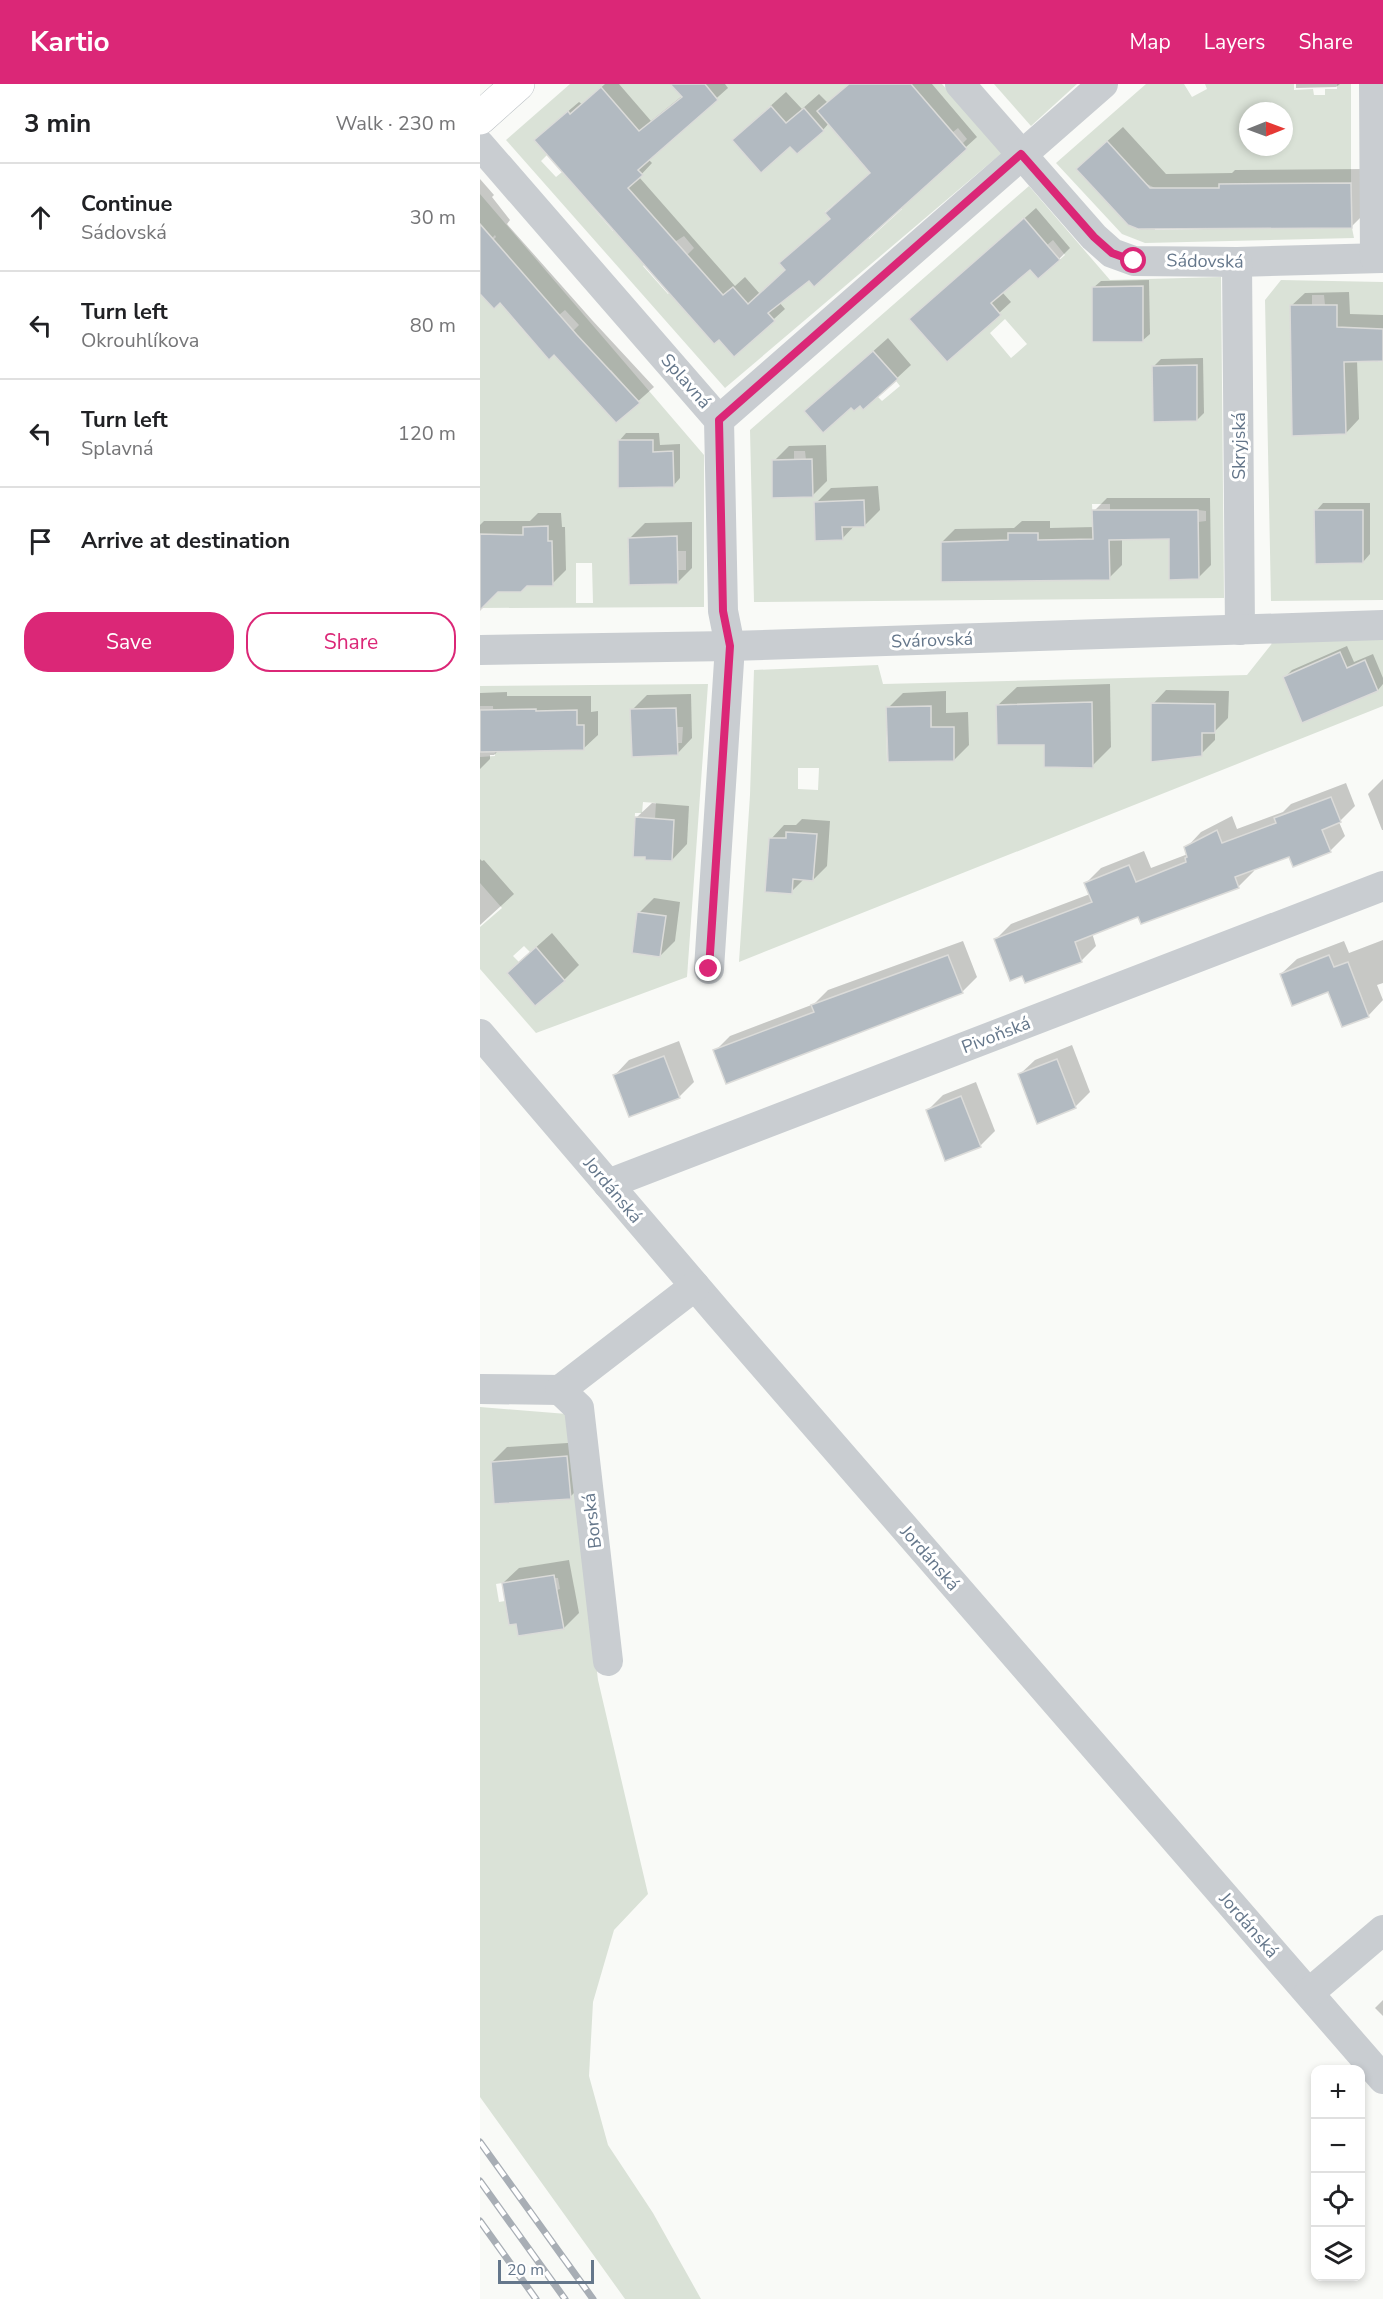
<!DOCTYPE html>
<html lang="en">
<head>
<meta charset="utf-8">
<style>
	body { margin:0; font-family:"Nunito Sans",sans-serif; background:#f6f6f6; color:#202124 }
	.controls { position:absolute; right:18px; bottom:18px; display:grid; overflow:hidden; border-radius:12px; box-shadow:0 3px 9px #0003 }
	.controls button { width:54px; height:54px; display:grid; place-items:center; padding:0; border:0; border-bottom:2px solid #e0e0e0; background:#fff; color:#202124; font:30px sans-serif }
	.compass { position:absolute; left:759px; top:18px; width:54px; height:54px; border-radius:50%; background:#fff; box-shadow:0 3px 9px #0003; rotate:89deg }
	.scale { position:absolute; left:18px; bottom:15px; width:96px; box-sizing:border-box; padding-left:6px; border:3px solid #65778b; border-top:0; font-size:16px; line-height:21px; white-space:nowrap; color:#65778b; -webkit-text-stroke:4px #fff; paint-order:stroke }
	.stop { position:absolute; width:18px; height:18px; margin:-14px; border:4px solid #db2777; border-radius:50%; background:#fff }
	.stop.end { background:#db2777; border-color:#fff; box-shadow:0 2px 6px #0008 }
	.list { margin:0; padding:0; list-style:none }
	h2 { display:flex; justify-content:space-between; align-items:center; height:78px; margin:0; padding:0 24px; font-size:26px }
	h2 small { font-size:20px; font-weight:400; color:#757577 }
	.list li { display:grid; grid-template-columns:39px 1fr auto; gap:18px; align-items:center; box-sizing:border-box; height:108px; padding:0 24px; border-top:2px solid #e0e0e0 }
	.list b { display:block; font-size:22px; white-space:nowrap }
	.list p { margin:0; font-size:20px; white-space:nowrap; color:#757577 }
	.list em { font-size:20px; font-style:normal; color:#757577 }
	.actions { display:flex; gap:12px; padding:18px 24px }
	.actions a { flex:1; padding:14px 0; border:2px solid #db2777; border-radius:24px; text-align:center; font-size:21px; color:#db2777 }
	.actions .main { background:#db2777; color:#fff }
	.icon { flex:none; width:33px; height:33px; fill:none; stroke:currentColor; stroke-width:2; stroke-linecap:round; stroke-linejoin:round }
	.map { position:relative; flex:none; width:903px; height:2215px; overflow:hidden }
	header { display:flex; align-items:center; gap:36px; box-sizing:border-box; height:84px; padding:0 30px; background:#db2777; color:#fff }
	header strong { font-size:28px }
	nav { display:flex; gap:33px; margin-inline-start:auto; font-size:21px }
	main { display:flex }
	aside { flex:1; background:#fff }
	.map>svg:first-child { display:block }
	.green { fill:#dae2d7; fill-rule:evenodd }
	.shadow { fill:#0003 }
	.building { fill:#b2bac1; stroke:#dbdbd9; stroke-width:1.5 }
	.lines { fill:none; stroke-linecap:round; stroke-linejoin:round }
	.secondary-casing { stroke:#bbc0c5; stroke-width:34 }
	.street { stroke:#c9cdd1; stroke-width:30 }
	.secondary { stroke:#fff; stroke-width:33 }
	.rail-casing { stroke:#a8aeb5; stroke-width:7 }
	.rail { stroke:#fff; stroke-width:4.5; stroke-dasharray:14; stroke-linecap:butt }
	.route { stroke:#db2777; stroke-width:8 }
	.labels { text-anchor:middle; stroke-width:6; stroke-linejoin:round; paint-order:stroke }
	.street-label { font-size:18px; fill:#65778b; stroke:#fff }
</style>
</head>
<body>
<header>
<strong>Kartio</strong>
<nav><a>Map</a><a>Layers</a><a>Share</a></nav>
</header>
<main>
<aside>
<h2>3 min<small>Walk · 230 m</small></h2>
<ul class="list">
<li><svg class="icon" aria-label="ahead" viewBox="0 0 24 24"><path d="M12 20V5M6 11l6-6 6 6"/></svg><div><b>Continue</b><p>Sádovská</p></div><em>30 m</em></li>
<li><svg class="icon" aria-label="left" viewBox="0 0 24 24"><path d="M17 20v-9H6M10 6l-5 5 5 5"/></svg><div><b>Turn left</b><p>Okrouhlíkova</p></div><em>80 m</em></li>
<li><svg class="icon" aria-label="left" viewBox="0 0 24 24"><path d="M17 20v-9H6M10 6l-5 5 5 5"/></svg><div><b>Turn left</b><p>Splavná</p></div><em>120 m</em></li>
<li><svg class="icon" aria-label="arrive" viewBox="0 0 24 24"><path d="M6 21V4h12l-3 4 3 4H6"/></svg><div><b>Arrive at destination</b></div></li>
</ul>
<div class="actions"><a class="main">Save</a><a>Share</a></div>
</aside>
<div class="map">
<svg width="903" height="2215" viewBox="0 0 903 2215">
	<rect width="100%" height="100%" fill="#f9faf7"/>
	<g class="green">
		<path d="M 90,0 L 369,0 L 405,29 L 434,3 L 432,0 L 462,0 L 523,68 L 245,304 L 26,56 ZM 121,3 L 157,45 L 116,81 L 105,69 L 76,93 L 61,77 L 67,71 L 54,56 L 87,28 L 90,30 ZM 290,22 L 306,39 L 324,24 L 344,47 L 317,70 L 310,63 L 281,89 L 253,57 ZM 462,36 L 473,48 L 478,44 L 487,55 L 483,59 L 487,65 L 442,105 ZM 152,80 L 162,91 L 148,104 L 163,121 L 133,147 L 108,118 ZM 374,103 L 404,105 L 422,125 L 389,155 L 383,148 L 371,159 L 345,128 ZM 204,152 L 214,164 L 207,171 L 230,196 L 196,204 L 188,210 L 163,182 L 176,170 ZM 330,152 L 354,184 L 334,203 L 329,197 L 320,204 L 299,179 Z"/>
		<path d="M 514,0 L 597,0 L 551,42 Z"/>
		<path d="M 666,0 L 704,0 L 712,13 L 727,5 L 725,0 L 814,0 L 814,6 L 833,5 L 834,11 L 845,11 L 845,5 L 857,5 L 857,0 L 871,0 L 871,99 L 739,100 L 739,144 L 872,144 L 874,154 L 665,159 L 642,150 L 576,79 ZM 768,27 L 804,27 L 804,63 L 768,63 ZM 627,57 L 667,100 L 675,104 L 725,104 L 725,145 L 675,146 L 675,140 L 662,140 L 659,146 L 648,141 L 650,135 L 636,128 L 597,85 Z"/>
		<path d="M 549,102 L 630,196 L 741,193 L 744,514 L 274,518 L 270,346 ZM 543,134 L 567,161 L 573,156 L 585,171 L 558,195 L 550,186 L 530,203 L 502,171 ZM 612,203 L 663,203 L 629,237 L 629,258 L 612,258 ZM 430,235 L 507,243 L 467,278 ZM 525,235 L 547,260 L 531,274 L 510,249 ZM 393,267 L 418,295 L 416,297 L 420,302 L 402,317 L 398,313 L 383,325 L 380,322 L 374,327 L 355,306 L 358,297 ZM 717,281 L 717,337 L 673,338 L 672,282 ZM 336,317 L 354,338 L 343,349 L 324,327 ZM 314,367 L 325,367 L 326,376 L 332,376 L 332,413 L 292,414 L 314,376 ZM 384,417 L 385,443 L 362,443 L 362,456 L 335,457 ZM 612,420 L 630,420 L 630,495 L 528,497 L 528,449 L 558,449 L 558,456 L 619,455 L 613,442 ZM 718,426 L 726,427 L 726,437 L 718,438 L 719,495 L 689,495 L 689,452 ZM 500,457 L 461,497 L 461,458 Z"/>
		<path d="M 0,110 L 224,371 L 224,523 L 0,524 L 22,504 L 27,503 L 32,508 L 41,508 L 47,502 L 72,502 L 72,457 L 68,457 L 68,442 L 43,443 L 43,457 L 0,450 L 0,210 L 13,156 L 16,153 L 15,151 L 10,156 L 0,144 ZM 56,214 L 79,231 L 85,226 L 99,241 L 93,247 L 97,251 L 69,276 L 33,235 ZM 131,286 L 160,319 L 136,339 L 95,293 ZM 161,356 L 172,356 L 173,368 L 193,367 L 138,389 L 138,368 L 161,368 ZM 197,452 L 197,467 L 206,467 L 206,486 L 198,486 L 198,500 L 149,501 L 148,454 ZM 96,479 L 112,479 L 113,519 L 96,519 Z"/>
		<path d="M 801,196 L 903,198 L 903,245 L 862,243 L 897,275 L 898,278 L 903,277 L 903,516 L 791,517 L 785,216 ZM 832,211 L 844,211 L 845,221 L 857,221 L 857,259 L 811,259 L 810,222 L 832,221 ZM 865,304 L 866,350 L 812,351 L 811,306 ZM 834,426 L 883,426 L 883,479 L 835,480 Z"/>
		<path d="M 798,552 L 903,552 L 903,622 L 259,878 L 270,711 L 274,586 L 398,581 L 403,600 L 767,591 ZM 885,577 L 898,607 L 822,639 L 803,593 L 867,584 ZM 671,619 L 707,619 L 707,650 L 722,650 L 722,672 L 671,678 ZM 720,620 L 735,620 L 735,649 L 720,649 ZM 564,621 L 613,684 L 565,683 L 564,661 L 517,661 L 516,622 ZM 451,622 L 452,652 L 474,643 L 474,677 L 407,678 L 406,623 ZM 318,684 L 339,684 L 338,706 L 318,705 ZM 307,748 L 337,750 L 333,797 L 313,795 Z"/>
		<path d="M 228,600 L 207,893 L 56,949 L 0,885 L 0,843 L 22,824 L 0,799 L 0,673 L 15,672 L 13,622 L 0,622 L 0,602 ZM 196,624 L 197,643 L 203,643 L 202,659 L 197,659 L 150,625 ZM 41,625 L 56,625 L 56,627 L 97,626 L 97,641 L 104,642 L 104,666 L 56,667 L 40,653 ZM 163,718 L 176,719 L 175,735 L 194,737 L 192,777 L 165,776 L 165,773 L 153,773 L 155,729 L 162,729 ZM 186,833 L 180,873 L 153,869 ZM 44,862 L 50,868 L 56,863 L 85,897 L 55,922 L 27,889 L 39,878 L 33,872 Z"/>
		<path d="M 0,1323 L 87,1330 L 118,1596 L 168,1810 L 134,1846 L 113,1918 L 109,1992 L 128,2061 L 173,2129 L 221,2215 L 145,2215 L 0,2013 ZM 87,1372 L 90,1415 L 14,1420 L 11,1378 ZM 75,1491 L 75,1494 L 78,1494 L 80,1505 L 77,1506 L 84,1545 L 38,1552 L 36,1541 L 29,1541 L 25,1517 L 19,1518 L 16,1500 Z"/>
	</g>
	<g class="shadow">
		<path d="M 125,0 L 139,0 L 171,37 L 202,12 L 192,0 L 245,0 L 248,4 L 168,75 L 172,79 L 159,93 L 255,202 L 265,193 L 280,210 L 306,186 L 351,134 L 347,129 L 391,88 L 349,39 L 343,46 L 311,61 L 269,41 L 306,8 L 322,25 L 339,10 L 348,19 L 369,0 L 452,0 L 497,53 L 334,201 L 330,194 L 299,218 L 305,225 L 254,271 L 66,46 L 99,18 L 102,20 Z"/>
		<path d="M 816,0 L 860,0 L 856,3 L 816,4 Z"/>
		<path d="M 643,43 L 686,90 L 752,89 L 755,86 L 886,85 L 886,128 L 871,143 L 659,144 L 613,70 Z"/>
		<path d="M 0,95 L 14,111 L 12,113 L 30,136 L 27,140 L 112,236 L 174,303 L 136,337 L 75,269 L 20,217 L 0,207 Z"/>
		<path d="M 556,124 L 590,164 L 579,175 L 550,183 L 522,208 L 531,218 L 468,276 L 443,224 Z"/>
		<path d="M 669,196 L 670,250 L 662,257 L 613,204 L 621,197 Z"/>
		<path d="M 869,208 L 870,230 L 903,231 L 903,276 L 877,276 L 879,335 L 866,349 L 811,222 L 825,209 Z"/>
		<path d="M 408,254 L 431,281 L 417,294 L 383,323 L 380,320 L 326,327 Z"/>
		<path d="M 723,274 L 724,329 L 717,336 L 674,282 L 681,275 Z"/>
		<path d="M 146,349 L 179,349 L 180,361 L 200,360 L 200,394 L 193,402 L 139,357 Z"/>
		<path d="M 346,361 L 347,397 L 332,412 L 294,377 L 309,362 Z"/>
		<path d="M 398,402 L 400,426 L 385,441 L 375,441 L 362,455 L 336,419 L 351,404 Z"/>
		<path d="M 627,414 L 730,414 L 731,481 L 718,494 L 690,453 L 642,454 L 642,481 L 629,494 L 462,458 L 475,445 L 534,444 L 542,437 L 570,437 L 570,444 L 614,443 L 614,427 Z"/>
		<path d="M 843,419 L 890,419 L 890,470 L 883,478 L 836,427 Z"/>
		<path d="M 58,429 L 81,429 L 82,443 L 85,443 L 86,486 L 72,500 L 0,500 L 0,441 L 4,437 L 50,437 Z"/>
		<path d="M 212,438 L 212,484 L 197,499 L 150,454 L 165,439 Z"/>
		<path d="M 867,562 L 874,578 L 893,570 L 903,594 L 903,600 L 898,606 L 823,637 L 805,593 L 812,586 Z"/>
		<path d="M 630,600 L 631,663 L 612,682 L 566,659 L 517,622 L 537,603 Z"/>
		<path d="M 686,606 L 749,607 L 748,634 L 735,647 L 735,656 L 721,670 L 673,620 Z"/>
		<path d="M 466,607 L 466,629 L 488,628 L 489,661 L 474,676 L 408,624 L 423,609 Z"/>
		<path d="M 27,608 L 27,612 L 111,612 L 111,628 L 118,627 L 118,651 L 103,665 L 19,666 L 14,671 L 10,671 L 10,675 L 0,685 L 0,609 Z"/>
		<path d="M 211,610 L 212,654 L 197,670 L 152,626 L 167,611 Z"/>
		<path d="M 903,695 L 903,746 L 902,746 L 888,710 Z"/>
		<path d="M 866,699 L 875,722 L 859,738 L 865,752 L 850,767 L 810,771 L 773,785 L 774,787 L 759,802 L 662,838 L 659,831 L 612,849 L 616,862 L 601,877 L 516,855 L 531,840 L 610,810 L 606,799 L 621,784 L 664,767 L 671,784 L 708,770 L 706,764 L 721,748 L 752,732 L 757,745 L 803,728 L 811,720 Z"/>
		<path d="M 172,719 L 209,722 L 207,760 L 192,776 L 156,734 Z"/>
		<path d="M 322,735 L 350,737 L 347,782 L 333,796 L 324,795 L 311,808 L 291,755 L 304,741 L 316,741 Z"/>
		<path d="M 0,775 L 2,777 L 4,776 L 34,810 L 0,841 Z"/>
		<path d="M 174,814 L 200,818 L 195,857 L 180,872 L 159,829 Z"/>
		<path d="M 72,849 L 99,881 L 84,896 L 44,874 Z"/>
		<path d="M 903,856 L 903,899 L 897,901 L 903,916 L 888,932 L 849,906 L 801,890 L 817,875 L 864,857 L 869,869 Z"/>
		<path d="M 483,857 L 497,893 L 482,908 L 235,967 L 250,952 L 334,920 L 348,906 Z"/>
		<path d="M 199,957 L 214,998 L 199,1013 L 134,992 L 149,976 Z"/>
		<path d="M 592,961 L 610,1008 L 595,1023 L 539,991 L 555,976 Z"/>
		<path d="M 496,998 L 515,1047 L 500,1062 L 448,1026 L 463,1011 Z"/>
		<path d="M 102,1358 L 105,1398 L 90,1413 L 12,1378 L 27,1363 Z"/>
		<path d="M 89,1476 L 99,1529 L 84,1544 L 37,1539 L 23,1499 L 39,1484 Z"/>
		<path d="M 903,1916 L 903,1932 L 895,1924 Z"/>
	</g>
	<g class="building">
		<path d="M 190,0 L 225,0 L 238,16 L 158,86 L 163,91 L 148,104 L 243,211 L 253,203 L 268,220 L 305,186 L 299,179 L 350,135 L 345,129 L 390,89 L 337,27 L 369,0 L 431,0 L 487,65 L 334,203 L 329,197 L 288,229 L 295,237 L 254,273 L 239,256 L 234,260 L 54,56 L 88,27 L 90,30 L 121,3 L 159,47 L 202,13 Z"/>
		<path d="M 291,22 L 306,39 L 324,24 L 344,47 L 317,70 L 310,63 L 281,89 L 252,56 Z"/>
		<path d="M 627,57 L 670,104 L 739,104 L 739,100 L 871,99 L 872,144 L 658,145 L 648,141 L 596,85 Z"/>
		<path d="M 544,134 L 580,176 L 558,195 L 550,186 L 511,219 L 521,231 L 467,278 L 429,235 Z"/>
		<path d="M 0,140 L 97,251 L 160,319 L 136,339 L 74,271 L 69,276 L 20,219 L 14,225 L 0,210 Z"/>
		<path d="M 663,202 L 663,258 L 612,258 L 612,203 Z"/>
		<path d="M 810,221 L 857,221 L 857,243 L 903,245 L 903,277 L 864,278 L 866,350 L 812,352 Z"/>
		<path d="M 393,267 L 418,295 L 383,326 L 380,322 L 374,327 L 371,324 L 343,349 L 324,327 Z"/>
		<path d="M 717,281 L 717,337 L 673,338 L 672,282 Z"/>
		<path d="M 138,356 L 173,356 L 173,368 L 193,367 L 194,403 L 138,404 Z"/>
		<path d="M 332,375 L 333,413 L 292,414 L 292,376 Z"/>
		<path d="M 384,416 L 385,443 L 362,443 L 363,456 L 335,457 L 334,418 Z"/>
		<path d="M 612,426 L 718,426 L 719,495 L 689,496 L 689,455 L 629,456 L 630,496 L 461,498 L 461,458 L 528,456 L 528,449 L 558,449 L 558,456 L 613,455 Z"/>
		<path d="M 834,426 L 883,426 L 883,479 L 835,480 Z"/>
		<path d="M 68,442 L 68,457 L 72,457 L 73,502 L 47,502 L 41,508 L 18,508 L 0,526 L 0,450 L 43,451 L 43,443 Z"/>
		<path d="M 197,452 L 198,500 L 149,501 L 148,454 Z"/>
		<path d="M 860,568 L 867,584 L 885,576 L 898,607 L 822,639 L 803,593 Z"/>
		<path d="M 612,618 L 613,684 L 564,683 L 564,661 L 517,661 L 516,621 Z"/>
		<path d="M 671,619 L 735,620 L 735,649 L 722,649 L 722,672 L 671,678 Z"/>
		<path d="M 451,622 L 451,643 L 474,643 L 474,677 L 408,678 L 406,623 Z"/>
		<path d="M 196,624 L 198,671 L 152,673 L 150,625 Z"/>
		<path d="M 56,625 L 56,627 L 97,626 L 97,641 L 104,641 L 104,666 L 0,668 L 0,626 Z"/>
		<path d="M 851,713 L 861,738 L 842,746 L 851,768 L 813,783 L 809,773 L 755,793 L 759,804 L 661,840 L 658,833 L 595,858 L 602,878 L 545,899 L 542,892 L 530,897 L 514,855 L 612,818 L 604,799 L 649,781 L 656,798 L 706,778 L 705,774 L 707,773 L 704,763 L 737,746 L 742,759 L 796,739 L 794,734 Z"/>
		<path d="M 155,733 L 194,736 L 192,777 L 165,776 L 165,773 L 153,773 Z"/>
		<path d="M 306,748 L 337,750 L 333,797 L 313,795 L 312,810 L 285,808 L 289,754 L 306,754 Z"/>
		<path d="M 157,828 L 186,832 L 180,873 L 152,869 Z"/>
		<path d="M 56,863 L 85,897 L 55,922 L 27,889 Z"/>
		<path d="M 468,871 L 483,909 L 246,1000 L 233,966 L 334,928 L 331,921 Z"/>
		<path d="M 849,871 L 854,883 L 868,878 L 889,933 L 862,943 L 848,908 L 812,922 L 800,890 Z"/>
		<path d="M 184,972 L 200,1014 L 149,1033 L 133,991 Z"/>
		<path d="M 577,975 L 596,1024 L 557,1040 L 538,990 Z"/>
		<path d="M 481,1012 L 501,1063 L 465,1077 L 446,1026 Z"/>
		<path d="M 87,1372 L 91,1415 L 14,1420 L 11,1378 Z"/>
		<path d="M 74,1491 L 84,1545 L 38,1552 L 36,1540 L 29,1541 L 22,1499 Z"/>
	</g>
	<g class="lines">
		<g class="secondary-casing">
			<path id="secondary" d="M 0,34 L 38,0"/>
		</g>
		<g class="street">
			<path d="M 480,0 L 614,153 L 632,169 L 654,177 L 757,178 L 903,174"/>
			<path d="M 894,0 L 895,174"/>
			<path d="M 0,61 L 239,336 L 243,527 L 250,562 L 229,885"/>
			<path d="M 757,178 L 760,546"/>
			<path d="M 239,336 L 623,0"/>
			<path d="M 0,566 L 250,562 L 903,541"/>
			<path d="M 0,950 L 239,1230 L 903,1995"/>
			<path d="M 128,1100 L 903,802"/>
			<path d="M 0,1305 L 80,1306 L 215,1202"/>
			<path d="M 80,1306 L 99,1324 L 128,1577"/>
			<path d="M 829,1909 L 903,1846"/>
		</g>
		<use href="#secondary" class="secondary"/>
		<g class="rail-casing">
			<g id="rail">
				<path d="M 0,2058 L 113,2215"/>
				<path d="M 0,2097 L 85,2215"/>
				<path d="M 0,2137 L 56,2215"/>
			</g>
		</g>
		<use href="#rail" class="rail"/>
	</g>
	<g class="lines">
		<path class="route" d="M 229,885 L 250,562 L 243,527 L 239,336 L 541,70 L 614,153 L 632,169 L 654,177"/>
	</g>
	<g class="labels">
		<g class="street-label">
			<text transform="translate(725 177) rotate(1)" y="6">Sádovská</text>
			<text transform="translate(206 297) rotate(49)" y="6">Splavná</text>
			<text transform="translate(759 362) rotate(-90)" y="6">Skryjská</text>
			<text transform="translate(452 556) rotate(-2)" y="6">Svárovská</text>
			<text transform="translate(516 951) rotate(-21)" y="6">Pivoňská</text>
			<text transform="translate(133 1106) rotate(50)" y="6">Jordánská</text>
			<text transform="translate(112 1437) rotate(-97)" y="6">Borská</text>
			<text transform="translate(450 1474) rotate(49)" y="6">Jordánská</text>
			<text transform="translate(769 1841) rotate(49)" y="6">Jordánská</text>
		</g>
	</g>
</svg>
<div class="controls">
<button>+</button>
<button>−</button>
<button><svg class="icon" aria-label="locate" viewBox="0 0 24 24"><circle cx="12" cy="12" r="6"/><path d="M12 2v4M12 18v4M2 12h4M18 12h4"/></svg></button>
<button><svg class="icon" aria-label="layers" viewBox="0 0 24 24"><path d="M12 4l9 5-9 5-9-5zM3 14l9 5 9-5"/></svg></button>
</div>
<svg class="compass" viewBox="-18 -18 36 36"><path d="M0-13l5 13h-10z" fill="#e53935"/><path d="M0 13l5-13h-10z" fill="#757577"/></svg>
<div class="scale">20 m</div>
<div class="stop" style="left:654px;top:177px"></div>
<div class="stop end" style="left:229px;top:885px"></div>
</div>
</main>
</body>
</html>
